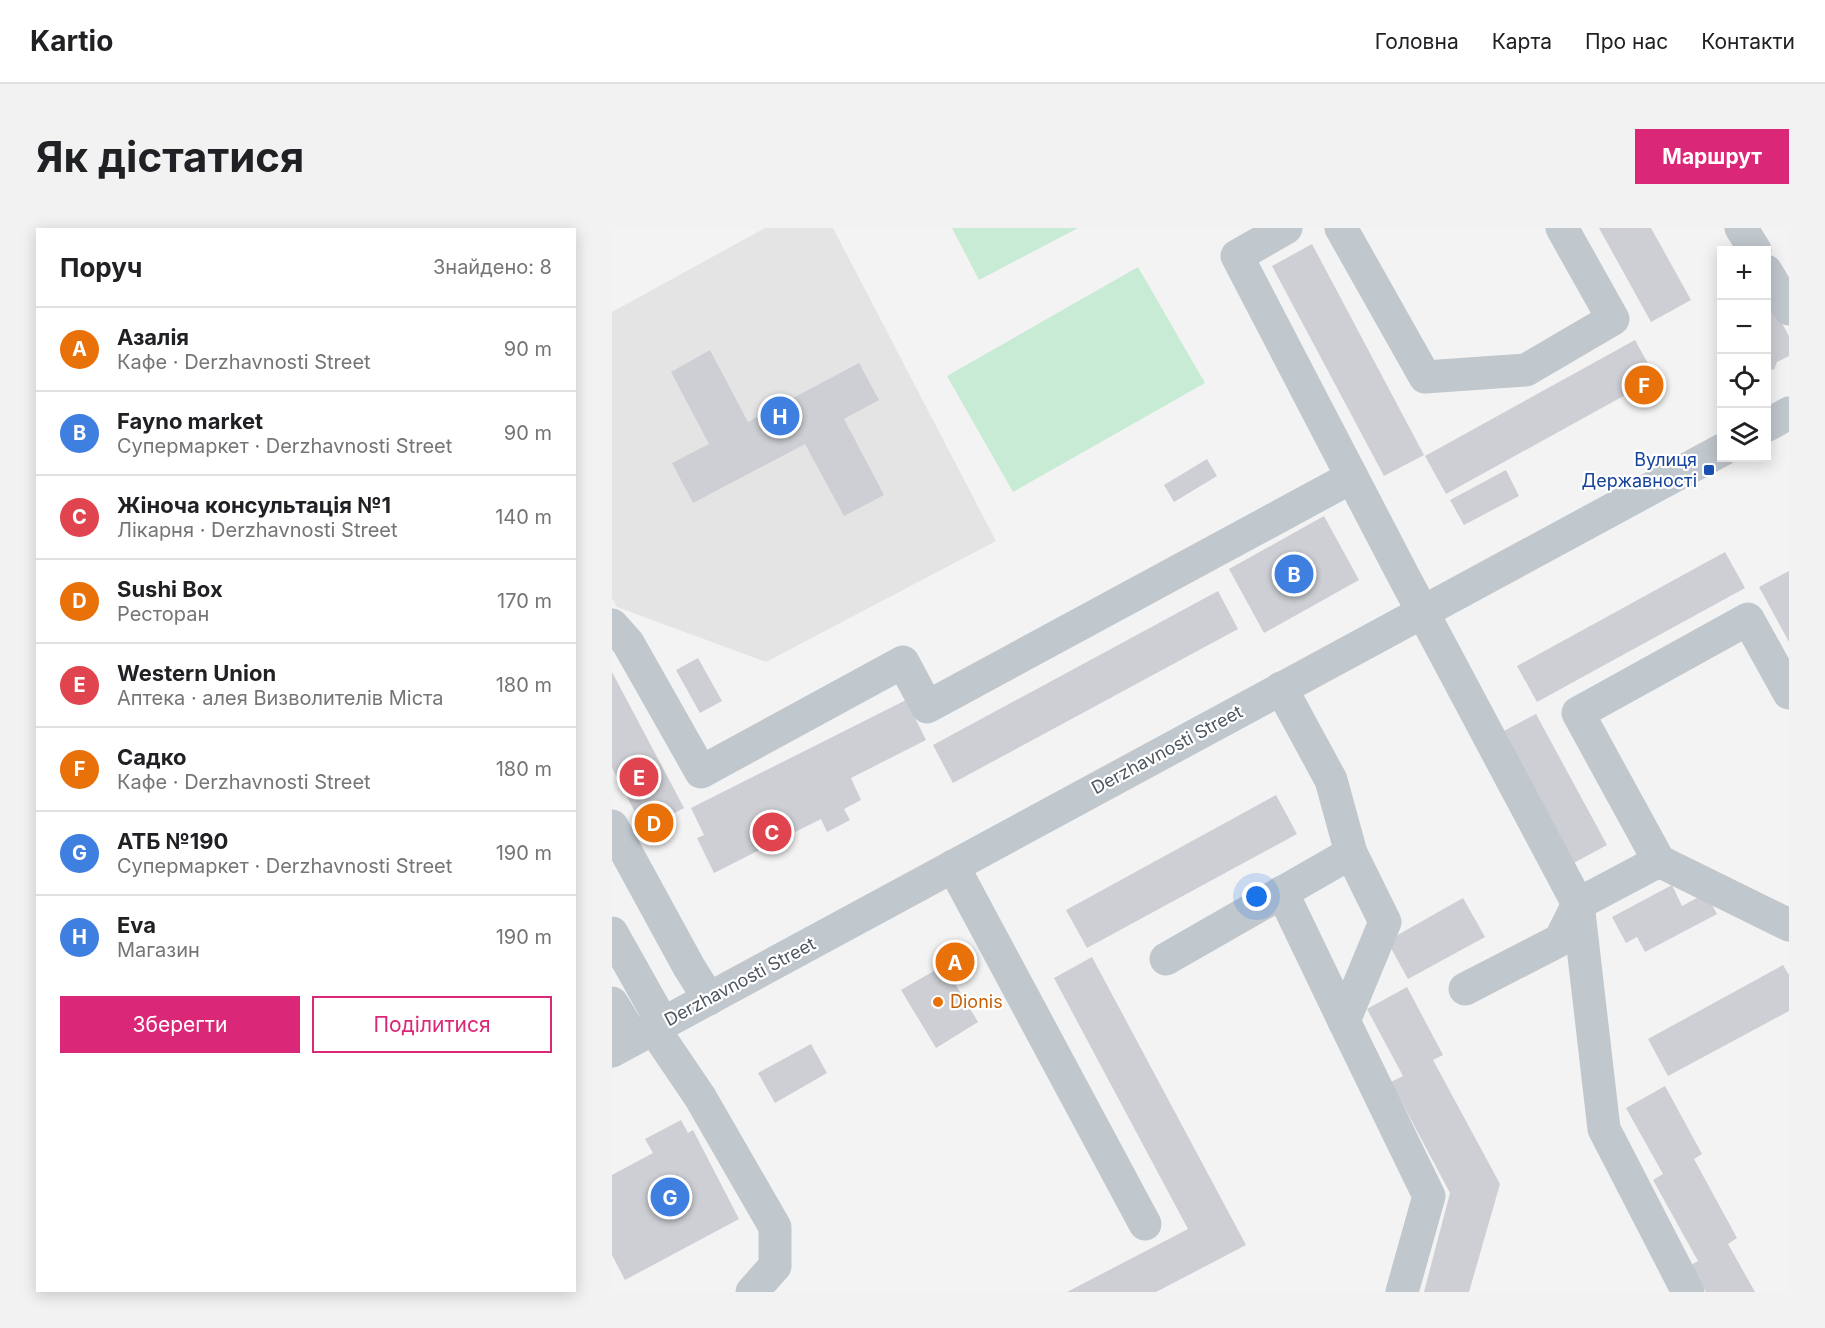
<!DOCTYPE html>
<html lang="uk">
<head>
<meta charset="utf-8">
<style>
	body { margin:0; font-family:Inter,sans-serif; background:#f2f2f2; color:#202124 }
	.controls { position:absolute; right:18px; top:18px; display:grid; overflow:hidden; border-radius:0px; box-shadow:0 3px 15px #0003 }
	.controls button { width:54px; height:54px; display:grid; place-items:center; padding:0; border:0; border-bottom:2px solid #e0e0e0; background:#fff; color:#202124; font:30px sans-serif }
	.you { position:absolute; left:645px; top:669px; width:21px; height:21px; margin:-15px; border:4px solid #fff; border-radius:50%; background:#1a73e8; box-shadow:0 0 0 9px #1a73e833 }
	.badge { display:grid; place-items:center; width:39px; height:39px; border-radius:50%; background:#db2777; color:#fff; font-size:20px; font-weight:700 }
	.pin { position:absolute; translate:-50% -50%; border:3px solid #fff; box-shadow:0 2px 6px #0006 }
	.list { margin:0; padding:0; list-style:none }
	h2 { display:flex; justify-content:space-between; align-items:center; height:78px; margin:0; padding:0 24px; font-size:26px }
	h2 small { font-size:20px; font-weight:400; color:#757577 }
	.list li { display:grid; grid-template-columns:39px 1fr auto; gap:18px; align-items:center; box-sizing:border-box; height:84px; padding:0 24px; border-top:2px solid #e0e0e0 }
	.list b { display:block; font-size:22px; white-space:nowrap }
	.list p { margin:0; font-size:20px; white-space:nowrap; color:#757577 }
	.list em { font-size:20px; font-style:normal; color:#757577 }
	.actions { display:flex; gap:12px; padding:18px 24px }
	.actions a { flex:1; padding:14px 0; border:2px solid #db2777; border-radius:0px; text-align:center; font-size:21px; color:#db2777 }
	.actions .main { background:#db2777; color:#fff }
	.icon { flex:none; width:33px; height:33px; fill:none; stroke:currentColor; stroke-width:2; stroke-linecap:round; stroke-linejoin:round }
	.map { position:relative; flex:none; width:1177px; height:1064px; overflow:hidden; border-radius:0px }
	header { display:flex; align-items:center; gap:36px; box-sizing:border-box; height:84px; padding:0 30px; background:#fff; border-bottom:2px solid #e0e0e0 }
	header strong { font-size:28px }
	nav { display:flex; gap:33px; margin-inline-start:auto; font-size:21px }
	.intro { display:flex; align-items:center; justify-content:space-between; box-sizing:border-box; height:144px; padding:0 36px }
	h1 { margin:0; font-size:42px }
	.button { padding:15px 27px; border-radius:0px; background:#db2777; color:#fff; font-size:21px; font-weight:700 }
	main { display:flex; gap:36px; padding:0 36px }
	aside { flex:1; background:#fff; border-radius:0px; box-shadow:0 3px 15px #0003 }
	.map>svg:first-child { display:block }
	.education { fill:#e5e4e4 }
	.green { fill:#c8ebd5 }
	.building { fill:#cdcfd4 }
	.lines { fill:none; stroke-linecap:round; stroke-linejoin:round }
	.minor { stroke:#c0c7cd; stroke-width:33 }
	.transit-dot { fill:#1a4fb4; stroke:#fff; stroke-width:2 }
	.food-dot { fill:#e8710a; stroke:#fff; stroke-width:2 }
	.labels { text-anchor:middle; stroke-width:4.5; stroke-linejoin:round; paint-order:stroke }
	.transit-label { font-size:18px; fill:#164399; stroke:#fff; text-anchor:end }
	.street-label { font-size:18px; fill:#4c565e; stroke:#fff }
	.food-label { font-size:18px; fill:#c56008; stroke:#fff; text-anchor:start }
</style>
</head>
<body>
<header>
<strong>Kartio</strong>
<nav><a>Головна</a><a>Карта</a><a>Про нас</a><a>Контакти</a></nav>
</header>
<div class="intro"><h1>Як дістатися</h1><a class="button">Маршрут</a></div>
<main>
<aside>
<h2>Поруч<small>Знайдено: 8</small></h2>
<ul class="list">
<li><span class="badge" style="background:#e8710a">A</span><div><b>Азалія</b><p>Кафе · Derzhavnosti Street</p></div><em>90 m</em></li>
<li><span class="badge" style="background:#3f7fe0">B</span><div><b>Fayno market</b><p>Супермаркет · Derzhavnosti Street</p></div><em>90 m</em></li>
<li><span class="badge" style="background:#e0444e">C</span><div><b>Жіноча консультація №1</b><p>Лікарня · Derzhavnosti Street</p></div><em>140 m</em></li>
<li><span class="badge" style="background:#e8710a">D</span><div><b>Sushi Box</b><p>Ресторан</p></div><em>170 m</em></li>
<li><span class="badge" style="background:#e0444e">E</span><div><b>Western Union</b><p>Аптека · алея Визволителів Міста</p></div><em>180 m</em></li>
<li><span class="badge" style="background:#e8710a">F</span><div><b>Садко</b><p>Кафе · Derzhavnosti Street</p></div><em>180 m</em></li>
<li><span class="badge" style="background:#3f7fe0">G</span><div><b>АТБ №190</b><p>Супермаркет · Derzhavnosti Street</p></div><em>190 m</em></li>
<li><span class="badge" style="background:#3f7fe0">H</span><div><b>Eva</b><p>Магазин</p></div><em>190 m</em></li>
</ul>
<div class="actions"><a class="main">Зберегти</a><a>Поділитися</a></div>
</aside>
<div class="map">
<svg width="1177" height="1064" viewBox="0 0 1177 1064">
	<rect width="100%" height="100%" fill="#f4f3f3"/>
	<path class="education" d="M 153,0 L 221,0 L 384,313 L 154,434 L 5,379 L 0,370 L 0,84 Z"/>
	<g class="green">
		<path d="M 340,0 L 466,0 L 367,52 Z"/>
		<path d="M 526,39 L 593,155 L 401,264 L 335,148 Z"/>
	</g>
	<g class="building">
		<path d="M 987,0 L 1039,0 L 1079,72 L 1039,94 Z"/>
		<path d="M 700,16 L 812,227 L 772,248 L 660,38 Z"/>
		<path d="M 1161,79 L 1177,108 L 1177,128 L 1165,134 L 1162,142 L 1154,139 L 1154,83 Z"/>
		<path d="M 1023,112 L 1044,150 L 834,266 L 813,228 Z"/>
		<path d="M 98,122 L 136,194 L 247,135 L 267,172 L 232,191 L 272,267 L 232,288 L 193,216 L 81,275 L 60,235 L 97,216 L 59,144 Z"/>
		<path d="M 595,231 L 605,248 L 562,274 L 552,257 Z"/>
		<path d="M 894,242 L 907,268 L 852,297 L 838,272 Z"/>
		<path d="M 712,288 L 747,352 L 652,405 L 617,341 Z"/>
		<path d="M 1113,324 L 1133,360 L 925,474 L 905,438 Z"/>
		<path d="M 1177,343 L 1177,414 L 1147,359 Z"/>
		<path d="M 606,363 L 626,401 L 341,555 L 321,517 Z"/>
		<path d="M 86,430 L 110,473 L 88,485 L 64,442 Z"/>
		<path d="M 0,444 L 72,580 L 32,601 L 0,540 Z"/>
		<path d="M 294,472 L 314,512 L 239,550 L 249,572 L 232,581 L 238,592 L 215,604 L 209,591 L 102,645 L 85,610 L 92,607 L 79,580 Z"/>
		<path d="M 924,486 L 995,617 L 958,637 L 886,506 Z"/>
		<path d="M 664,567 L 685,606 L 475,720 L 454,682 Z"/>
		<path d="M 1060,657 L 1070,678 L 1094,665 L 1105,686 L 1033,724 L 1025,709 L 1014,715 L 1000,689 Z"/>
		<path d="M 851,670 L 873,709 L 796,751 L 775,713 Z"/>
		<path d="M 480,729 L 634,1017 L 544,1064 L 455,1064 L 576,1001 L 442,750 Z"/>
		<path d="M 332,737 L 366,794 L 324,820 L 289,762 Z"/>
		<path d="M 1171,737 L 1177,747 L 1177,783 L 1056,848 L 1036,811 Z"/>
		<path d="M 795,759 L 831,827 L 821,832 L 888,956 L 857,1064 L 812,1064 L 838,965 L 779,854 L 791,848 L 755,781 Z"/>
		<path d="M 199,816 L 215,845 L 163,875 L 146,845 Z"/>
		<path d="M 1053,858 L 1090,926 L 1082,931 L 1125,1010 L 1116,1016 L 1143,1064 L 1094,1064 L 1079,1037 L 1086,1033 L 1041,952 L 1051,946 L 1014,880 Z"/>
		<path d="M 69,892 L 76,905 L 81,902 L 127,991 L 13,1052 L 0,1027 L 0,947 L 41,925 L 33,911 Z"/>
	</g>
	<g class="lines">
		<g class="minor">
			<path d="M 674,0 L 625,28 L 791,347 L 966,676 L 992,901 L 1076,1064"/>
			<path d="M 729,0 L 813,149 L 914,142 L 1001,91 L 950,0"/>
			<path d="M 1129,0 L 1143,22"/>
			<path d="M 1154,43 L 1177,81"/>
			<path d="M 1154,198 L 1177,185"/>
			<path d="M 0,397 L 16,415 L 89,544 L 291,434 L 315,479 L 740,249"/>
			<path d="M 0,598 L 77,739 L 97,771"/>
			<path d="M 739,625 L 773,694 L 732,793 L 817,968 L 790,1064"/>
			<path d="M 1047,633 L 1177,697"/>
			<path d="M 341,638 L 533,996"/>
			<path d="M 670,664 L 732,793"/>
			<path d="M 0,705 L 51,796"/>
			<path d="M 554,731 L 739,625 L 719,552 L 669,460"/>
			<path d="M 853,761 L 948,712 L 966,676 L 1047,633 L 966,485 L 1136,391 L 1177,465"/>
			<path d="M 0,775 L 22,811"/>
			<path d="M 42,801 L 88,869 L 163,999 L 163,1038 L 140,1064"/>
			<path d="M 0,823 L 1110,222"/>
		</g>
	</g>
	<rect class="transit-dot" x="1091" y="236" width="12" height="12" rx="3"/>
	<circle class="food-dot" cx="326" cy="774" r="6"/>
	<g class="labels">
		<g class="transit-label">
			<text x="1085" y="238">Вулиця<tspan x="1085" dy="21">Державності</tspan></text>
		</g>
		<g class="street-label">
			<text transform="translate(555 522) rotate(-28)" y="6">Derzhavnosti Street</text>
			<text transform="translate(128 754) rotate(-28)" y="6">Derzhavnosti Street</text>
		</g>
		<g class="food-label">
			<text x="338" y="780">Dionis</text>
		</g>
	</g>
</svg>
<div class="controls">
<button>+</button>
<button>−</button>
<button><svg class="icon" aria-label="locate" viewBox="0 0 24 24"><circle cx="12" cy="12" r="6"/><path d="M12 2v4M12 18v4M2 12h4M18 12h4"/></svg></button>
<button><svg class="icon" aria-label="layers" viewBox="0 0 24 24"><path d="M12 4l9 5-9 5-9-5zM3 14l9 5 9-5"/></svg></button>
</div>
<div class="you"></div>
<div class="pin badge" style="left:343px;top:734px;background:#e8710a">A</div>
<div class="pin badge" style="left:682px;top:346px;background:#3f7fe0">B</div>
<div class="pin badge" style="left:160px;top:604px;background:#e0444e">C</div>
<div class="pin badge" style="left:42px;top:595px;background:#e8710a">D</div>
<div class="pin badge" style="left:27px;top:549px;background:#e0444e">E</div>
<div class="pin badge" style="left:1032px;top:157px;background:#e8710a">F</div>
<div class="pin badge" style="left:58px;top:969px;background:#3f7fe0">G</div>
<div class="pin badge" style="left:168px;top:188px;background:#3f7fe0">H</div>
</div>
</main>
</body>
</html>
